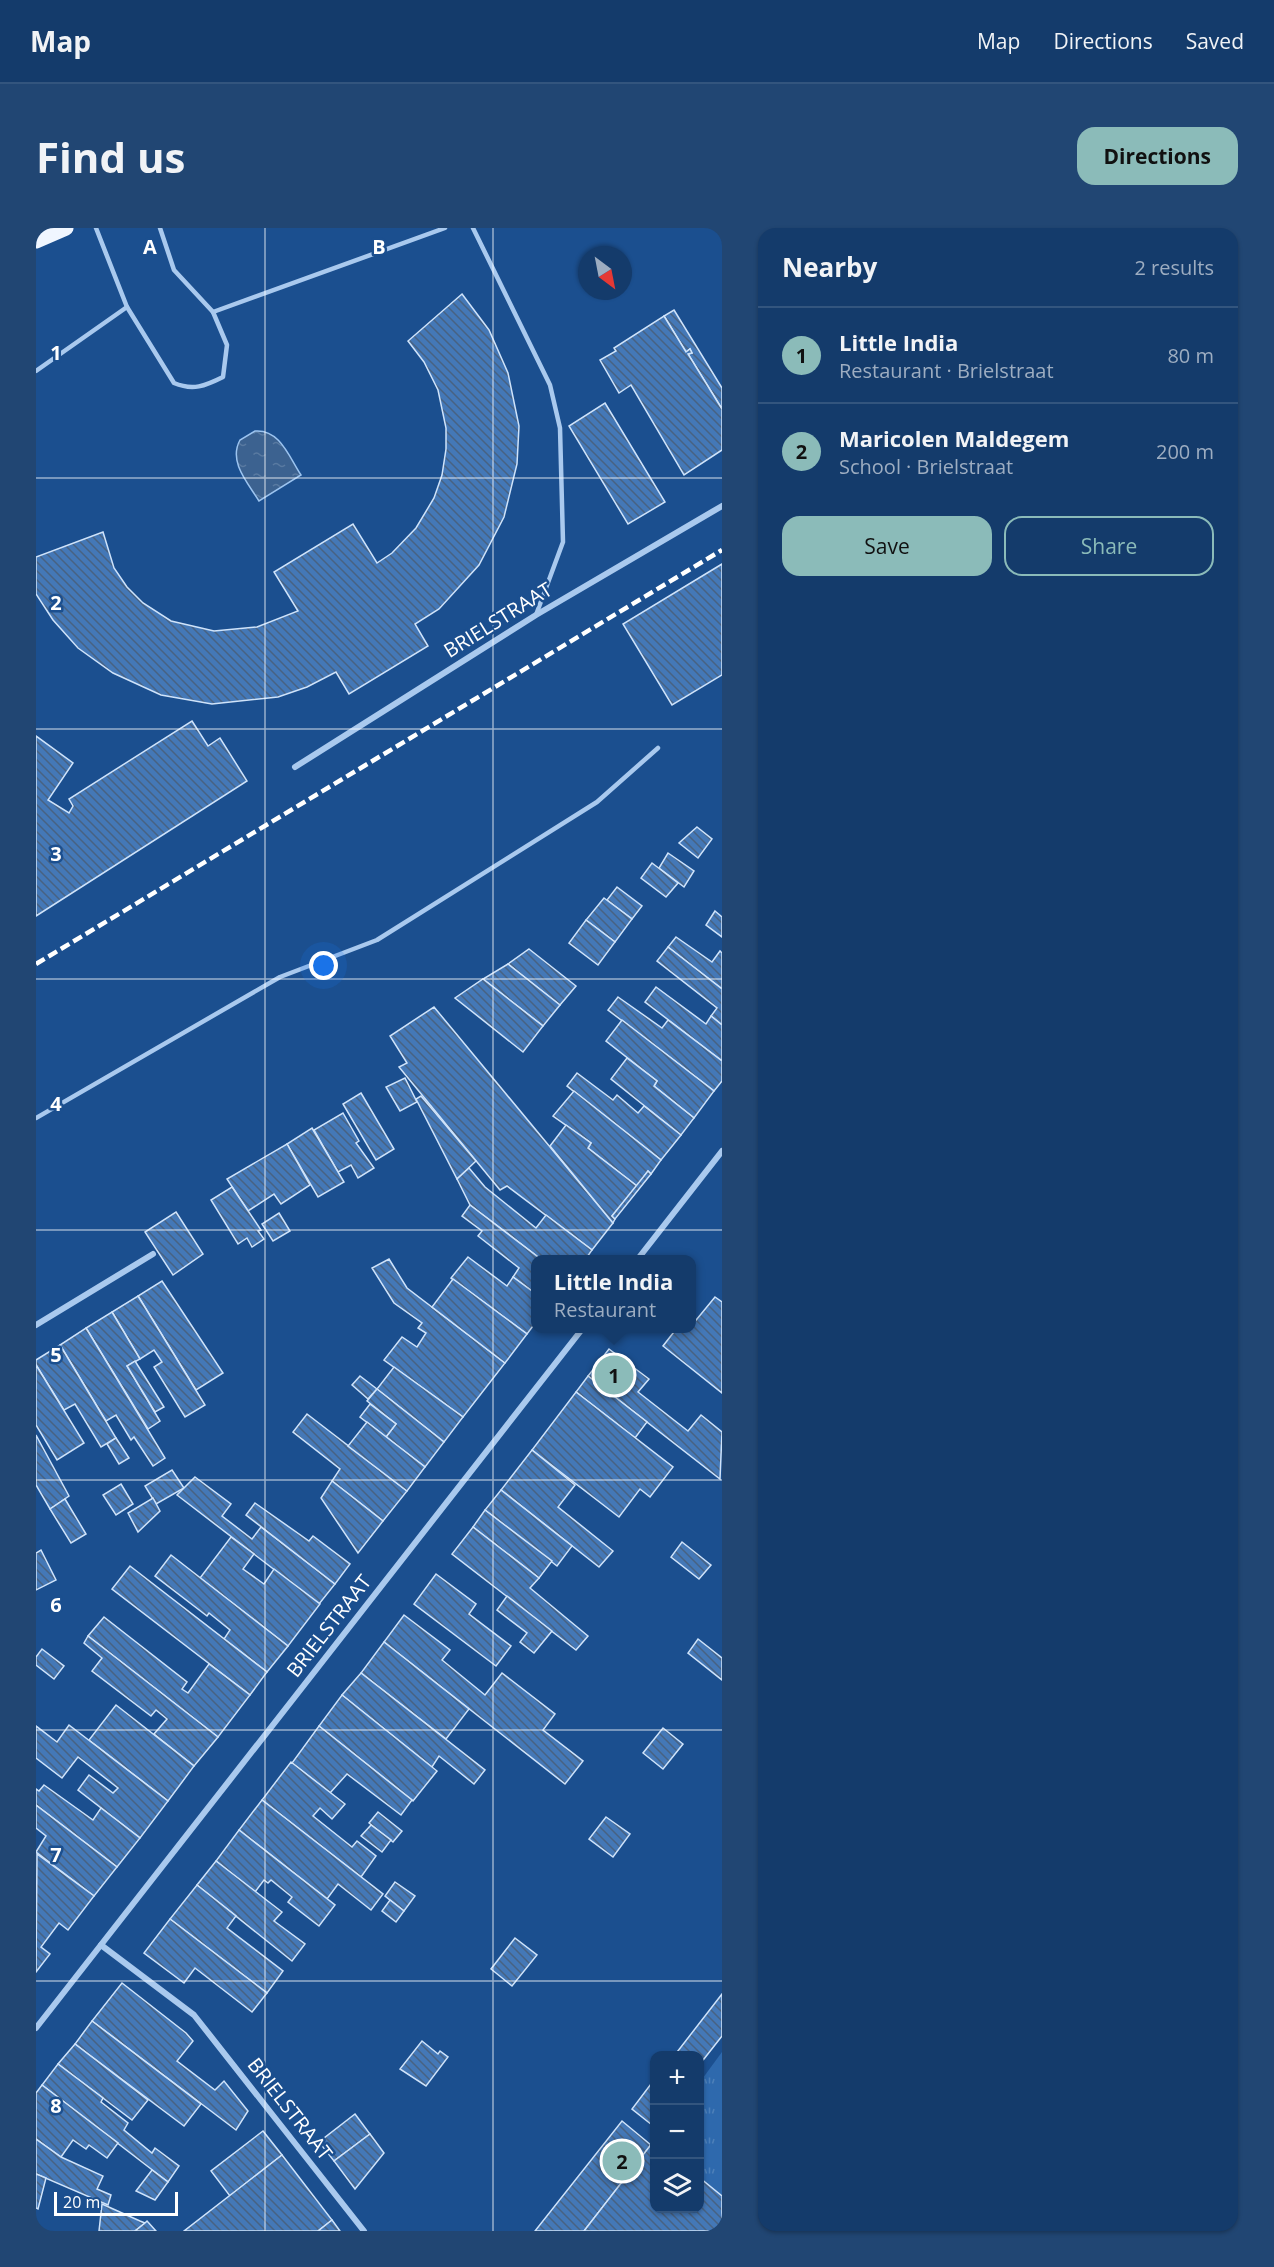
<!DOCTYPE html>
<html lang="en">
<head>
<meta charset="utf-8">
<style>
	body { margin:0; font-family:"Open Sans",sans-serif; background:#214673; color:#f1f3f6 }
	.controls { position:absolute; right:18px; bottom:18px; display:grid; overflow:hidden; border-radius:12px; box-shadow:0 2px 4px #0004 }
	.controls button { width:54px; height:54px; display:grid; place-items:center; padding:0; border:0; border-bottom:2px solid #33557e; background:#143b6b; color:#f1f3f6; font:30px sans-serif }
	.compass { position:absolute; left:542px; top:18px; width:54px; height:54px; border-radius:50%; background:#143b6b; box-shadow:0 2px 4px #0004; rotate:148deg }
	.scale { position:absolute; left:18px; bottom:15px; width:124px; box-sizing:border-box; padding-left:6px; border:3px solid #fff; border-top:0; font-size:16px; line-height:21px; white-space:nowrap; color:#fff; -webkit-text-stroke:4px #1b4f8f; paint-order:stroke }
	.you { position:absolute; left:288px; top:738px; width:21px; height:21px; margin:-15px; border:4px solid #fff; border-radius:50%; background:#1a73e8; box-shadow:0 0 0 9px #1a73e833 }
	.badge { display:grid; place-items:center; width:39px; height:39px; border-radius:50%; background:#8bbbb9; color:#111; font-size:20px; font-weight:700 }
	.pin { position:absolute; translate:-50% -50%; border:3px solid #fff; box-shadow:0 2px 6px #0006 }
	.popup { position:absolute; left:495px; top:1027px; width:165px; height:78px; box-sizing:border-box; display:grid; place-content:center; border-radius:12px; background:#143b6b; filter:drop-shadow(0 2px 4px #0005); font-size:20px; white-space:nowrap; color:#9dadc1 }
	.popup b { font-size:22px; color:#f1f3f6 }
	.popup::after { content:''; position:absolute; left:50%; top:100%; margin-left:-12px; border:12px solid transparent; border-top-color:#143b6b }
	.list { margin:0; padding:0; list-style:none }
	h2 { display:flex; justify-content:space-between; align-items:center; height:78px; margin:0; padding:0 24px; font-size:26px }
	h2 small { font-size:20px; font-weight:400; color:#9dadc1 }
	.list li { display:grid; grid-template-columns:39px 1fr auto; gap:18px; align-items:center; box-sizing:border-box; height:96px; padding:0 24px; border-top:2px solid #33557e }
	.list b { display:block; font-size:22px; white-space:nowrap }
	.list p { margin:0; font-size:20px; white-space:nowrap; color:#9dadc1 }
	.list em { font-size:20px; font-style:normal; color:#9dadc1 }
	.actions { display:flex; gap:12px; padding:18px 24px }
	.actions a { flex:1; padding:14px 0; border:2px solid #8bbbb9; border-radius:18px; text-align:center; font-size:21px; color:#8bbbb9 }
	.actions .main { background:#8bbbb9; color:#111 }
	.icon { flex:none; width:33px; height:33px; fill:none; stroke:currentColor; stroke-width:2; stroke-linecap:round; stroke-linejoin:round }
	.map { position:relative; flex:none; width:686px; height:2003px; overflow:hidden; border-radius:18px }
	header { display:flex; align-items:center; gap:36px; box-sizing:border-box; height:84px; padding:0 30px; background:#143b6b; border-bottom:2px solid #33557e }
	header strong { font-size:28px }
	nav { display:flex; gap:33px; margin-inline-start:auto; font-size:21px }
	.intro { display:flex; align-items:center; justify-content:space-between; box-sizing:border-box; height:144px; padding:0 36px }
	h1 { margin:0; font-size:42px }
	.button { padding:15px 27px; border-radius:18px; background:#8bbbb9; color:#111; font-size:21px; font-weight:700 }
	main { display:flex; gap:36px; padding:0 36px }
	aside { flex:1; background:#143b6b; border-radius:18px; box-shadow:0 2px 4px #0004 }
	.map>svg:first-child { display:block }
	.grass { fill:url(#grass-tufts) }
	.water { fill:url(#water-ripples); stroke:#9cc4f0; stroke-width:1.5 }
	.building { fill:url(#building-back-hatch); stroke:#cfe3fa; stroke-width:1.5 }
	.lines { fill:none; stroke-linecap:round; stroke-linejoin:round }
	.lane { stroke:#a9c9ee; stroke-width:4.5 }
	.street { stroke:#a9c9ee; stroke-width:6 }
	.primary { stroke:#f0f6ff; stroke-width:15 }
	.rail { stroke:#fff; stroke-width:4.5; stroke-dasharray:10 4.5; stroke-linecap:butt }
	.grid { fill:none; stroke:#fff; stroke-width:1.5; stroke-opacity:0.55 }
	.labels { text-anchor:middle; stroke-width:5; stroke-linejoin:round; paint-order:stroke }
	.street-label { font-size:20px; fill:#fff; stroke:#1b4f8f }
	.grid-label { font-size:20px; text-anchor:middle; font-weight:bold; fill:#fff; stroke:#1b4f8f; stroke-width:5; stroke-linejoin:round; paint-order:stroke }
</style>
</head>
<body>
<header>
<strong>Map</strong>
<nav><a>Map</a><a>Directions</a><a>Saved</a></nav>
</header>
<div class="intro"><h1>Find us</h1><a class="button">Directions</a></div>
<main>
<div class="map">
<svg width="686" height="2003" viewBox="0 0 686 2003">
	<defs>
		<pattern id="grass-tufts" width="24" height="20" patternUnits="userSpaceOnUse" patternTransform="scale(1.5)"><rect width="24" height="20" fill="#2e69ad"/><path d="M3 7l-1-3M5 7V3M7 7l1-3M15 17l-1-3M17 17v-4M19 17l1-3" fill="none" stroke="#4d80b9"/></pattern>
		<pattern id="water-ripples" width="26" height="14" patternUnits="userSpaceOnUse" patternTransform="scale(1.5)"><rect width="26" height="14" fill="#3c6290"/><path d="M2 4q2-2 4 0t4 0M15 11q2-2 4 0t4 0" fill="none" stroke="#597aa1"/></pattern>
		<pattern id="building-back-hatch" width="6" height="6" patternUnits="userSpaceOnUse" patternTransform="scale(1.5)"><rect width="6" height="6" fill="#4478b7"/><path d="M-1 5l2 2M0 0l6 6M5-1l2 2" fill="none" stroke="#486282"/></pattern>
	</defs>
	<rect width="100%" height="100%" fill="#1b4f8f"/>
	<path class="grass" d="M 686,1824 L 686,1968 L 664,1950 L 664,1854 Z"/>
	<path class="water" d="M 219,203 C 244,201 253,229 265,247 L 223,273 C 212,255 192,234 204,212 Z"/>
	<g class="building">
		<path d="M 426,66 L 453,102 L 472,145 L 483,198 L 481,236 L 468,289 L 443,337 L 403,381 L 379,396 L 392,418 L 313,466 L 300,444 L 271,459 L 242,469 L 176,476 L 125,467 L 77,445 L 42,420 L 17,392 L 0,366 L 0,329 L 67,304 L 78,340 L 91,359 L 107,375 L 135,393 L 178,403 L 221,399 L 262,383 L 238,344 L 317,296 L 341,335 L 356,325 L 380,300 L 398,270 L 406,247 L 410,221 L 410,200 L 402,162 L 388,134 L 372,113 Z"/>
		<path d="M 638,82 L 686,160 L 686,181 L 652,126 L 656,125 L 654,121 L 650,124 L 628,88 Z"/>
		<path d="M 628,88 L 650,124 L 654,121 L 656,125 L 652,126 L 686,181 L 686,222 L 648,247 L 595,157 L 583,165 L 564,132 L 580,123 L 578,120 Z"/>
		<path d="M 569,175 L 629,274 L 592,296 L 533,198 Z"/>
		<path d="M 686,336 L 686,447 L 636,477 L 587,396 Z"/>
		<path d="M 156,493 L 172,518 L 184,510 L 211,553 L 0,688 L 0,508 L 37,535 L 12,572 L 33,585 L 37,578 L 33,571 Z"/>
		<path d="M 661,599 L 676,611 L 662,630 L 643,615 Z"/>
		<path d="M 632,625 L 658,643 L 648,659 L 623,640 Z"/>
		<path d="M 616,635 L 642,655 L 630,669 L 605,650 Z"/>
		<path d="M 581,659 L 606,678 L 596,691 L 571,672 Z"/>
		<path d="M 568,670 L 596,691 L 579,714 L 550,692 Z"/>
		<path d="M 679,683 L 686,689 L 686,709 L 670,697 Z"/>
		<path d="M 550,692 L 579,714 L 562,737 L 533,715 Z"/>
		<path d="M 640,709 L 676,734 L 684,723 L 686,725 L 686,761 L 632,719 Z"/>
		<path d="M 632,719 L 686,761 L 686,797 L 675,788 L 681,780 L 621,733 Z"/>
		<path d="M 493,721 L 540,758 L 524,777 L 472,736 Z"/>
		<path d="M 472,736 L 524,777 L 507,798 L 447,751 Z"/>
		<path d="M 447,751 L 507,798 L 487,824 L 419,770 Z"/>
		<path d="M 620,759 L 670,796 L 675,788 L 686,797 L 686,833 L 609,774 Z"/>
		<path d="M 582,769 L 626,800 L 632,792 L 686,833 L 686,853 L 678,863 L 572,782 Z"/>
		<path d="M 398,779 L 577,995 L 556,1022 L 471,958 L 464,962 L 363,839 L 371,835 L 354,808 Z"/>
		<path d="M 586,792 L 678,863 L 658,890 L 618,858 L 621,853 L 570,813 Z"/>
		<path d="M 591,830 L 621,853 L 618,858 L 658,890 L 645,907 L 575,851 Z"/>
		<path d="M 541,845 L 577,872 L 581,867 L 602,885 L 608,878 L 645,907 L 625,932 L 531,858 Z"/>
		<path d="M 369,850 L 381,874 L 364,883 L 350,859 Z"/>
		<path d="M 538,863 L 625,932 L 615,946 L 612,943 L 601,958 L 552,920 L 555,915 L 517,888 Z"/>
		<path d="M 325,865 L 358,921 L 340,932 L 307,876 Z"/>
		<path d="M 385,868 L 440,933 L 421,951 L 380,871 Z"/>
		<path d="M 307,885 L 323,913 L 320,915 L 338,940 L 322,950 L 315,937 L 302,944 L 278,902 Z"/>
		<path d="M 530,897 L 555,915 L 552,920 L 601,958 L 576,988 L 579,991 L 577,995 L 514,918 Z"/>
		<path d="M 276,900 L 308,954 L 282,969 L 251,916 Z"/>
		<path d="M 251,916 L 274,957 L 245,976 L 238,966 L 212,983 L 191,951 Z"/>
		<path d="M 433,940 L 449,959 L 500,1000 L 510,987 L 556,1022 L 549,1032 L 506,1032 L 434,977 L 421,951 Z"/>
		<path d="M 612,943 L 615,946 L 579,991 L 576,988 Z"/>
		<path d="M 196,959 L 225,1002 L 222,1003 L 228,1011 L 216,1019 L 211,1010 L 202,1016 L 175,972 Z"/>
		<path d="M 434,977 L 506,1032 L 500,1032 L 500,1066 L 477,1049 L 483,1040 L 442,1008 L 446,1003 L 426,988 Z"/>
		<path d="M 140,984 L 167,1026 L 137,1047 L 109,1004 Z"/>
		<path d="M 243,985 L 254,1003 L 237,1013 L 226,996 Z"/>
		<path d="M 432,1029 L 471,1058 L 477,1049 L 500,1066 L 500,1094 L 491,1106 L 415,1050 Z"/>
		<path d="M 353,1031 L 371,1060 L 469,1135 L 427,1189 L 348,1132 L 366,1109 L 381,1119 L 390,1105 L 382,1100 L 386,1095 L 358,1075 L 336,1040 Z"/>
		<path d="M 417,1051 L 491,1106 L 469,1135 L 396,1079 Z"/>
		<path d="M 126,1053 L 187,1145 L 160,1162 L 102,1068 Z"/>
		<path d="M 102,1068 L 169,1177 L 149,1189 L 118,1139 L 126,1134 L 118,1122 L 104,1131 L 76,1084 Z"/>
		<path d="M 679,1069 L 686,1074 L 686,1165 L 627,1118 L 641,1100 L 656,1100 L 656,1097 Z"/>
		<path d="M 76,1084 L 104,1131 L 91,1138 L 124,1193 L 112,1201 L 50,1100 Z"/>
		<path d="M 50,1100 L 129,1230 L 117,1238 L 98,1209 L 95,1212 L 80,1187 L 70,1193 L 24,1117 Z"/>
		<path d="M 24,1117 L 80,1210 L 65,1219 L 39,1176 L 28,1182 L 0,1137 L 0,1132 Z"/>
		<path d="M 573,1121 L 613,1151 L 602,1164 L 652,1203 L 665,1187 L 686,1204 L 684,1251 L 552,1148 Z"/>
		<path d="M 99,1133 L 128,1179 L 119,1184 L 91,1138 Z"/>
		<path d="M 0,1137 L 48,1215 L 21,1232 L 0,1197 Z"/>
		<path d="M 358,1139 L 427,1189 L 408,1214 L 341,1161 Z"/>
		<path d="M 324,1148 L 341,1161 L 332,1171 L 316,1157 Z"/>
		<path d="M 552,1148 L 611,1194 L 599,1210 L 540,1164 Z"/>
		<path d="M 341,1161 L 408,1214 L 389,1239 L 350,1209 L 360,1196 L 331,1173 Z"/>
		<path d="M 540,1164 L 637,1239 L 614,1269 L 604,1261 L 583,1289 L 496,1222 Z"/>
		<path d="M 334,1176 L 360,1196 L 350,1209 L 324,1189 Z"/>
		<path d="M 271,1186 L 371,1263 L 347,1293 L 296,1253 L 304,1241 L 257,1204 Z"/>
		<path d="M 331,1194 L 389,1239 L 371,1263 L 312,1218 Z"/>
		<path d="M 0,1207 L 33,1268 L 14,1281 L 0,1257 Z"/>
		<path d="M 80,1210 L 93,1230 L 83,1236 L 71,1216 Z"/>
		<path d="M 496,1222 L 539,1257 L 522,1279 L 577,1323 L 563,1339 L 465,1262 Z"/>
		<path d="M 136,1242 L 148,1260 L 120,1276 L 109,1258 Z"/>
		<path d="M 159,1249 L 195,1276 L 186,1288 L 216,1311 L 225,1299 L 299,1356 L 283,1376 L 141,1267 Z"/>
		<path d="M 296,1253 L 347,1293 L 322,1325 L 285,1270 Z"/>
		<path d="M 85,1256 L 97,1276 L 80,1287 L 67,1267 Z"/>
		<path d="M 465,1262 L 536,1318 L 521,1338 L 449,1282 Z"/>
		<path d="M 117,1270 L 124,1283 L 102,1304 L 92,1285 Z"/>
		<path d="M 29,1271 L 50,1306 L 35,1315 L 14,1281 Z"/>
		<path d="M 219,1275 L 273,1313 L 277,1308 L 314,1336 L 299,1356 L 210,1287 Z"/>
		<path d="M 449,1282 L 516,1333 L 503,1350 L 437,1299 Z"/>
		<path d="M 437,1299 L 503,1350 L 494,1360 L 552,1408 L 540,1422 L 416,1326 Z"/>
		<path d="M 195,1309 L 218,1326 L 207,1341 L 228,1356 L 238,1341 L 284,1376 L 252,1418 L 164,1350 Z"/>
		<path d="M 646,1314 L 675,1337 L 663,1351 L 635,1329 Z"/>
		<path d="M 5,1322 L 20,1352 L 0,1362 L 0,1325 Z"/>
		<path d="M 135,1327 L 252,1418 L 231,1444 L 188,1411 L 194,1402 L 173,1385 L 171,1388 L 119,1348 Z"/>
		<path d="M 94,1338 L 231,1444 L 214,1467 L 76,1361 Z"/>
		<path d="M 400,1346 L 440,1376 L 433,1386 L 475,1418 L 460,1438 L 378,1376 Z"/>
		<path d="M 471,1368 L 516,1403 L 498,1425 L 484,1414 L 491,1405 L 461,1382 Z"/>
		<path d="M 368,1387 L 414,1422 L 406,1432 L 449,1467 L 466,1445 L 519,1486 L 507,1502 L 547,1533 L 529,1556 L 348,1414 Z"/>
		<path d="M 68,1389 L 151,1454 L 146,1461 L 152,1465 L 173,1436 L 214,1467 L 182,1509 L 52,1408 Z"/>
		<path d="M 52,1408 L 182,1509 L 158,1538 L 118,1506 L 131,1491 L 120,1482 L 115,1488 L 56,1443 L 66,1430 L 48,1415 Z"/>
		<path d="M 662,1411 L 686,1430 L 686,1452 L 652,1425 Z"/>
		<path d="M 348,1414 L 433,1481 L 410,1511 L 325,1445 Z"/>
		<path d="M 6,1421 L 28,1438 L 18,1451 L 0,1437 L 0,1429 Z"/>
		<path d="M 325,1445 L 449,1542 L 438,1556 L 403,1528 L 396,1539 L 306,1467 Z"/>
		<path d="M 306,1467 L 401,1543 L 377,1573 L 283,1498 Z"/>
		<path d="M 80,1477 L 158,1538 L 132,1573 L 53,1512 Z"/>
		<path d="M 33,1497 L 132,1573 L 104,1610 L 42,1562 L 53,1547 L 77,1565 L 82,1560 L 42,1529 L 26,1550 L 0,1530 L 0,1498 L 21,1514 Z"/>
		<path d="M 283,1498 L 376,1572 L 365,1587 L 311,1546 L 294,1565 L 256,1535 Z"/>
		<path d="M 627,1500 L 647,1516 L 627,1541 L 607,1525 Z"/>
		<path d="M 255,1534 L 309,1576 L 296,1591 L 284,1580 L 277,1588 L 316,1619 L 321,1613 L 340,1628 L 325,1649 L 226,1572 Z"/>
		<path d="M 8,1557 L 57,1592 L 65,1580 L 104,1610 L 81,1639 L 0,1577 L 0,1561 L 3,1563 Z"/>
		<path d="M 226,1572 L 347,1666 L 335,1682 L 302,1656 L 291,1671 L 203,1602 Z"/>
		<path d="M 0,1577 L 81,1639 L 58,1668 L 0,1624 L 10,1608 L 0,1600 Z"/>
		<path d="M 342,1584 L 366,1603 L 357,1614 L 333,1595 Z"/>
		<path d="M 570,1589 L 594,1606 L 577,1629 L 553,1611 Z"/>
		<path d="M 335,1597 L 355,1612 L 346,1624 L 325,1608 Z"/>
		<path d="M 203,1602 L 299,1677 L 283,1698 L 252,1674 L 256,1669 L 235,1652 L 232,1655 L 228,1652 L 219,1664 L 180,1633 Z"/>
		<path d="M 1,1626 L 58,1668 L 32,1702 L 23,1695 L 5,1719 L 14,1726 L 0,1744 Z"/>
		<path d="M 180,1633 L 246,1684 L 238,1693 L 269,1716 L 256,1733 L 161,1657 Z"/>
		<path d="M 359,1654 L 379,1668 L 368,1683 L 349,1668 Z"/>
		<path d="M 161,1657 L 200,1688 L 191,1700 L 247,1743 L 231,1765 L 134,1691 Z"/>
		<path d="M 354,1672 L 368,1683 L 360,1694 L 346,1683 Z"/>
		<path d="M 134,1691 L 231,1765 L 216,1784 L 159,1740 L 148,1755 L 108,1725 Z"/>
		<path d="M 479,1710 L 501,1727 L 476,1758 L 455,1741 Z"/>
		<path d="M 86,1755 L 150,1805 L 157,1813 L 141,1833 L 179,1862 L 188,1853 L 212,1883 L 200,1902 L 56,1793 Z"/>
		<path d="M 686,1766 L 686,1808 L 664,1836 L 664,1828 L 638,1828 Z"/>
		<path d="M 56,1793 L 165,1876 L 148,1898 L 39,1816 Z"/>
		<path d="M 386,1813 L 402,1826 L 404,1823 L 412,1829 L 390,1858 L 364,1841 Z"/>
		<path d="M 39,1816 L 112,1872 L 96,1892 L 22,1836 Z"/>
		<path d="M 22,1836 L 67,1870 L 65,1874 L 92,1895 L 88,1902 L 116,1925 L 119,1920 L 143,1938 L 132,1954 L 6,1857 Z"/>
		<path d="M 618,1852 L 618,1894 L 616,1897 L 596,1881 Z"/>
		<path d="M 6,1857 L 82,1915 L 71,1930 L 53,1917 L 50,1921 L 37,1912 L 25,1929 L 0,1911 L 0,1865 Z"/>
		<path d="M 319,1886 L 334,1906 L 298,1933 L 283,1914 Z"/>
		<path d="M 586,1893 L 615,1917 L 548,2003 L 499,2003 Z"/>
		<path d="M 227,1903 L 246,1927 L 194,1968 L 175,1943 Z"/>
		<path d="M 334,1906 L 348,1925 L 319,1961 L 298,1933 Z"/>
		<path d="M 0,1911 L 25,1929 L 67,1948 L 61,1961 L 75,1967 L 72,1977 L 0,1946 Z"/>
		<path d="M 617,1914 L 618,1980 L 664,1980 L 664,1950 L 686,1968 L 686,1996 L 680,2003 L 548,2003 Z"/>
		<path d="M 246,1927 L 296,1992 L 282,2003 L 148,2003 Z"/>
		<path d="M 116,1942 L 132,1954 L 119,1972 L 100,1963 Z"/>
		<path d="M 0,1946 L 10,1950 L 2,1981 L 0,1980 Z"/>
		<path d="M 66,1976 L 104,1993 L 109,1995 L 99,2003 L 63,2003 Z"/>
		<path d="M 296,1992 L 304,2003 L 282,2003 Z"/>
		<path d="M 111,1993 L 120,2003 L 99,2003 L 109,1995 Z"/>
	</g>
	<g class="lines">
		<g class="lane">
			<path d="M 60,0 L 91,79 L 138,155 C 157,163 169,158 187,149 L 191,117 L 177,84 L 409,0"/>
			<path d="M 124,0 L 138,42 L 177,84"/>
			<path d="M 437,0 L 514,157 L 524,200 L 527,314 L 500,387"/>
			<path d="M 0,143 L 91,79"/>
			<path d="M 0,890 L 244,749 L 341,712 L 561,574 L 622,520"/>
		</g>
		<g class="street">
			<path d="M 259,539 L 500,387 L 686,278"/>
			<path d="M 601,1032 L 686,923"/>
			<path d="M 0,1097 L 117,1026"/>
			<path d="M 65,1717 L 158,1787 L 328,2003"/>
			<path d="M 0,1800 L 547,1100"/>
		</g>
		<path class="primary" d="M 0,13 L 30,0"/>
		<path class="rail" d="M 0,736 L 686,322"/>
	</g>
	<path class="grid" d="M 229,0 L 229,2003M 457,0 L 457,2003M 0,250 L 686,250M 0,501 L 686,501M 0,751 L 686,751M 0,1002 L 686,1002M 0,1252 L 686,1252M 0,1502 L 686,1502M 0,1753 L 686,1753"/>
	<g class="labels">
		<g class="street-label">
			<text transform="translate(462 392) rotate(-32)" y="7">BRIELSTRAAT</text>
			<text transform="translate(293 1398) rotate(-52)" y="7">BRIELSTRAAT</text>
			<text transform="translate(254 1881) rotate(52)" y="7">BRIELSTRAAT</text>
		</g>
	</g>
	<g class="grid-label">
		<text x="114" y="26">A</text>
		<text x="343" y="26">B</text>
		<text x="20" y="132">1</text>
		<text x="20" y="382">2</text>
		<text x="20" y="633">3</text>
		<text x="20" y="883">4</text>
		<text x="20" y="1134">5</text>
		<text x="20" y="1384">6</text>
		<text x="20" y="1634">7</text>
		<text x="20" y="1885">8</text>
	</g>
</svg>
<div class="controls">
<button>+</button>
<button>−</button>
<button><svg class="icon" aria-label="layers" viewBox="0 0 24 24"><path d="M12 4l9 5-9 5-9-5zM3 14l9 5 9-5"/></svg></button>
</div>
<svg class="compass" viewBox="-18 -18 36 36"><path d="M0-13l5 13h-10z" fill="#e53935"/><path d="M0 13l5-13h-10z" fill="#9dadc1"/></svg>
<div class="scale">20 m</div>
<div class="you"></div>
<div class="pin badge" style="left:578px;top:1147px">1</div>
<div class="popup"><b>Little India</b>Restaurant</div>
<div class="pin badge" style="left:586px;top:1933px">2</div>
</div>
<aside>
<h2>Nearby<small>2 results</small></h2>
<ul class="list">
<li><span class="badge">1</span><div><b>Little India</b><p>Restaurant · Brielstraat</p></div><em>80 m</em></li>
<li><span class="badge">2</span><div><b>Maricolen Maldegem</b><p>School · Brielstraat</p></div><em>200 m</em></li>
</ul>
<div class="actions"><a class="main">Save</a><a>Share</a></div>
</aside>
</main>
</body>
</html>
